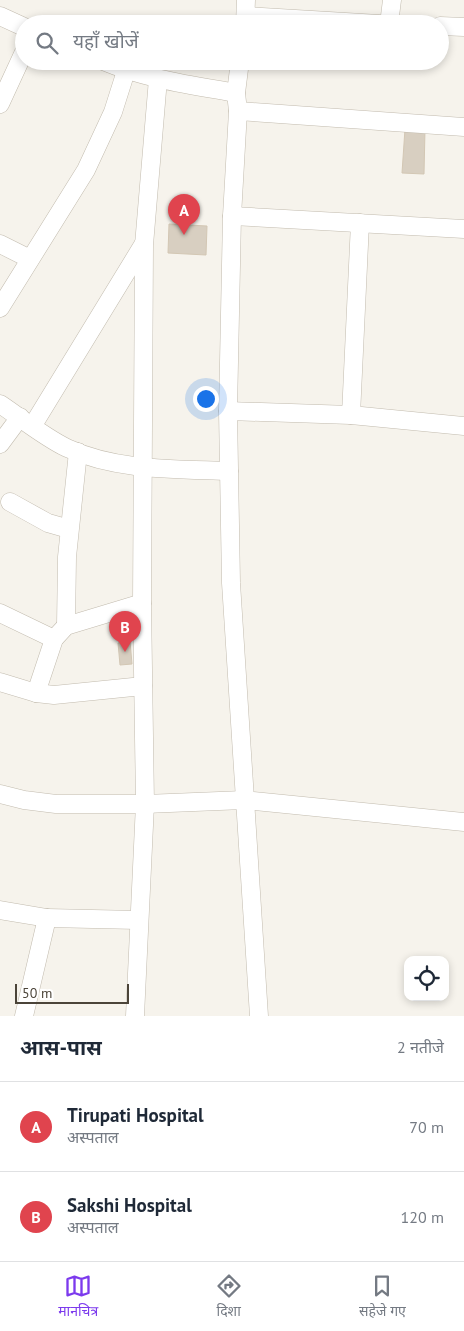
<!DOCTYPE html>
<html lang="hi">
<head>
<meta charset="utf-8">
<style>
	body { margin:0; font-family:"PT Sans","Noto Sans Devanagari",sans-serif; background:#f2f2f3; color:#1f2937 }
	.controls { position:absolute; right:15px; bottom:15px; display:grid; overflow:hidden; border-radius:10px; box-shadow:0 2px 8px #0003 }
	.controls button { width:45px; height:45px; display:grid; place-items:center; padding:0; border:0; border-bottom:1px solid #e0e1e3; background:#fff; color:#1f2937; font:25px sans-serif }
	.scale { position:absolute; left:15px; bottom:12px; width:114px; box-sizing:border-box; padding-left:5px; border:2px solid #4b4439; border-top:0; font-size:14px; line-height:18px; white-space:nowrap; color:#4b4439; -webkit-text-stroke:4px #fff; paint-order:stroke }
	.you { position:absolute; left:205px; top:398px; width:18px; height:18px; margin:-12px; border:4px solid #fff; border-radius:50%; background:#1a73e8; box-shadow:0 0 0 8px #1a73e833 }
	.badge { display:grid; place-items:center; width:32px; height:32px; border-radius:50%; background:#7c3aed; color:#fff; font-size:16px; font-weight:700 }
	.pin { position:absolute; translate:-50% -41px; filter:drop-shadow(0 1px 2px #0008) }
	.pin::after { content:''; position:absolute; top:26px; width:18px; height:15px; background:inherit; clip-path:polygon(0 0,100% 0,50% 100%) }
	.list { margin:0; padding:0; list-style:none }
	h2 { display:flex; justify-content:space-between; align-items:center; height:65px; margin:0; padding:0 20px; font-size:21px }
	h2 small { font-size:16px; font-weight:400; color:#747a83 }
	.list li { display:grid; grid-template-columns:32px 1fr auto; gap:15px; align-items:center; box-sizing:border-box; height:90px; padding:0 20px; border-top:1px solid #e0e1e3 }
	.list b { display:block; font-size:19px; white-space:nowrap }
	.list p { margin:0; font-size:16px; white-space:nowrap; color:#747a83 }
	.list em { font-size:16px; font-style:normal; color:#747a83 }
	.icon { flex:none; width:28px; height:28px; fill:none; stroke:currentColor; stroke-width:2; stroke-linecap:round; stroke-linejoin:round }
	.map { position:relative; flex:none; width:464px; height:1016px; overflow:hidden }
	.search { position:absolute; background:#fff; box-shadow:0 2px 8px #0003; left:15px; right:15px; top:15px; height:55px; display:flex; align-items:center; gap:12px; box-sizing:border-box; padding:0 18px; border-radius:28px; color:#747a83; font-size:19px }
	.sheet { height:245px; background:#fff }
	nav { display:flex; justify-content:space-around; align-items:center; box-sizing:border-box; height:70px; border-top:1px solid #e0e1e3; background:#fff; font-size:14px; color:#747a83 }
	nav a { display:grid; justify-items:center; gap:2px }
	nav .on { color:#7c3aed }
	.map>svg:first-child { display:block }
	.building { fill:#d8cfc1; stroke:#d3c7b4 }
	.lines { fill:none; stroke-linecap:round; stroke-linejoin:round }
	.minor-casing { stroke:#c2bbae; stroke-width:19 }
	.minor { stroke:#fff; stroke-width:18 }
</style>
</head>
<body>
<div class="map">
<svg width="464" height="1016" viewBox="0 0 464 1016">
	<rect width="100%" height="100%" fill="#f6f3ec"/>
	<g class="building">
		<path d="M 405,129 L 425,129 L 424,174 L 402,173 Z"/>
		<path d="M 169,224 L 207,226 L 206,255 L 168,253 Z"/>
		<path d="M 130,641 L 132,664 L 120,665 L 118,643 Z"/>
	</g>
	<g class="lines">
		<g class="minor-casing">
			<g id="minor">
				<path d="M 0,16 L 24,27"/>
				<path d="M 246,16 L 379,24"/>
				<path d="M 245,24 L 246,0"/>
				<path d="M 389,24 L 392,0"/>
				<path d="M 440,26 L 464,27"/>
				<path d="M 103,61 C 146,79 191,85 236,93"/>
				<path d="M 240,61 L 236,93 L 238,111 L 232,216 L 228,411 L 231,583 L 259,1016"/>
				<path d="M 0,104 L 24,52"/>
				<path d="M 238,111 L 464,127"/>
				<path d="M 232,216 L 464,229"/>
				<path d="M 0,244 L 30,259"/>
				<path d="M 0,308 L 86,170 L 113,112 L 126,71"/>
				<path d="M 0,404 C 21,418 44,437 67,448 C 117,471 176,469 229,471"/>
				<path d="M 228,411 L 351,415 L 464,426"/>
				<path d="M 351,415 L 360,223"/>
				<path d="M 33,425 L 143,245"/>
				<path d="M 0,444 L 20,417"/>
				<path d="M 10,502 L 48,523 L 69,529"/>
				<path d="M 0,613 L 54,639"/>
				<path d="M 66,626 L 67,557 L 78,452"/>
				<path d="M 0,682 L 36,693 L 54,695 L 143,686"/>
				<path d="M 36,693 L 54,639 L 66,626 L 142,603"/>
				<path d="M 0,794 L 24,800 L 56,804 L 145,804 L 244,800 L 464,822"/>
				<path d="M 0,910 L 47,918 L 138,920"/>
				<path d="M 24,1016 L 47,918"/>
				<path d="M 135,1016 L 145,804 L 142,603 L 144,245 L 158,79"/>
			</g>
		</g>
		<use href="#minor" class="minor"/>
	</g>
</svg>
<div class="controls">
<button><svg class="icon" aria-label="locate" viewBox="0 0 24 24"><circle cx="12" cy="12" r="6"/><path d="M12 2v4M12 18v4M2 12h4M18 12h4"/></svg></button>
</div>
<div class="scale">50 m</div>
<div class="you"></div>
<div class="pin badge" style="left:184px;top:235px;background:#e0444e">A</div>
<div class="pin badge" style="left:125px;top:652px;background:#e0444e">B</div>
<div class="search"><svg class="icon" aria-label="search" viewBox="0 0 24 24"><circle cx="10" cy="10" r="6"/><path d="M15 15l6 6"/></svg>यहाँ खोजें</div>
</div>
<section class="sheet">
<h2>आस-पास<small>2 नतीजे</small></h2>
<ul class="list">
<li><span class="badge" style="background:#e0444e">A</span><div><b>Tirupati Hospital</b><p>अस्पताल</p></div><em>70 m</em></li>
<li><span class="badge" style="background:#e0444e">B</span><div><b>Sakshi Hospital</b><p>अस्पताल</p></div><em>120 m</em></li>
</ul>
</section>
<nav>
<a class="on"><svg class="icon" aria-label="map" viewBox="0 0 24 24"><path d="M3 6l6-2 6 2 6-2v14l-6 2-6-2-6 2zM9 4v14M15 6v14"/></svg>मानचित्र</a>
<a><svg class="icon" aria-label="directions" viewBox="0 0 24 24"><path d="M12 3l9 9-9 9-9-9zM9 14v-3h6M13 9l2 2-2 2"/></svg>दिशा</a>
<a><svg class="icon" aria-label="saved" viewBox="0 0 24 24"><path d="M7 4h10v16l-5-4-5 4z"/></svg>सहेजे गए</a>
</nav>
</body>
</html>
